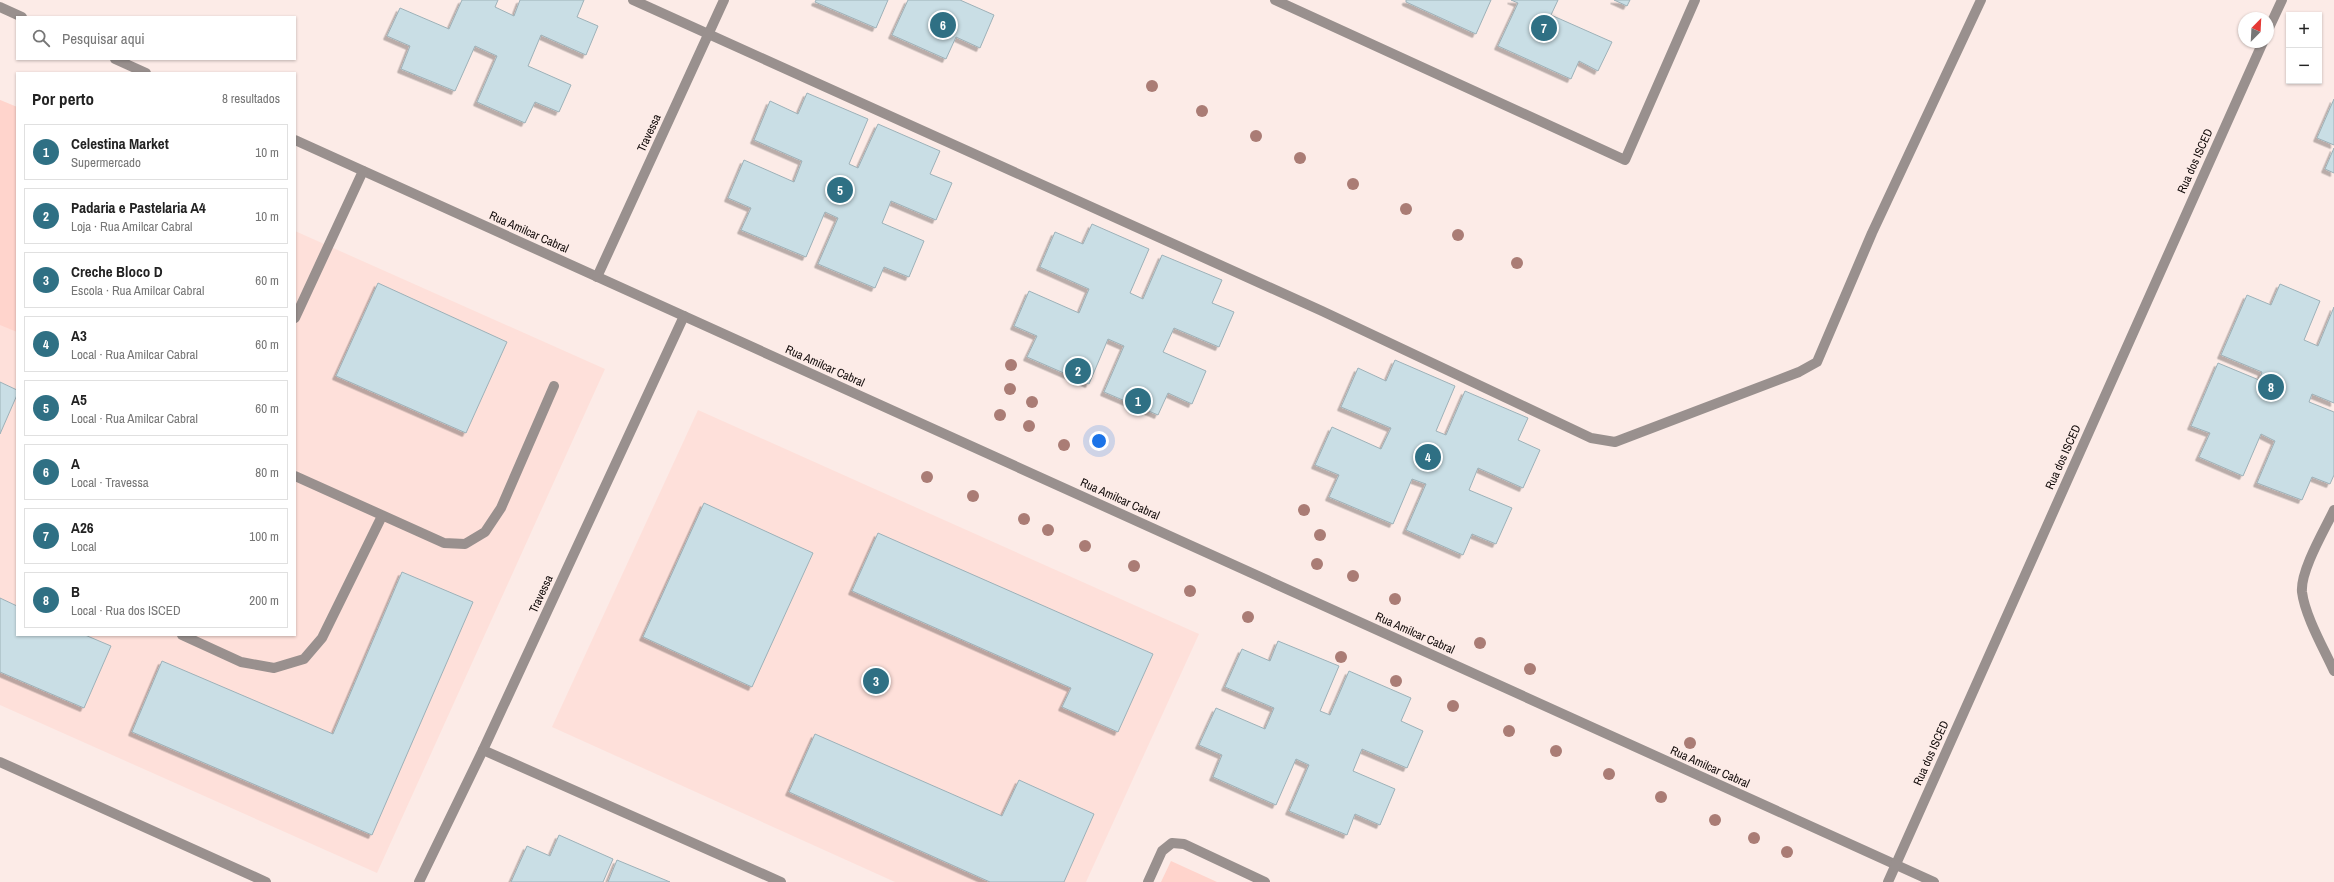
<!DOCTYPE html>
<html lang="pt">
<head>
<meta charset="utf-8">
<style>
	body { margin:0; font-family:"Archivo Narrow",sans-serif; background:#f6f6f6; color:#222 }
	.controls { position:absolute; right:12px; top:12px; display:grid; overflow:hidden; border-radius:0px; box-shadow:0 1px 3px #0004 }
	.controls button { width:36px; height:36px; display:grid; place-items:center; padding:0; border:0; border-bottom:1px solid #e0e0e0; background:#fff; color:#222; font:20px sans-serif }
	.compass { position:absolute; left:2238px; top:12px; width:36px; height:36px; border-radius:50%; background:#fff; box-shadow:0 1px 3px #0004; rotate:24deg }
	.you { position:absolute; left:1099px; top:441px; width:14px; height:14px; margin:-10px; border:3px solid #fff; border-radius:50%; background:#1a73e8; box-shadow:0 0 0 6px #1a73e833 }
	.badge { display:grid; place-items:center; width:26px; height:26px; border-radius:50%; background:#2f7084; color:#fff; font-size:13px; font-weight:700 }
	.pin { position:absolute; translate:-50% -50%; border:2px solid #fff; box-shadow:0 1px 4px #0006 }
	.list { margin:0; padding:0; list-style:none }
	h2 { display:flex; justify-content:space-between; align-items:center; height:52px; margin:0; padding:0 16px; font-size:17px }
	h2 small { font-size:13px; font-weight:400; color:#767676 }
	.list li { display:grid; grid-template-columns:26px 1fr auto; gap:12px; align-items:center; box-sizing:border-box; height:56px; margin:0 8px 8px; padding:0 8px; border:1px solid #e0e0e0; border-radius:0px }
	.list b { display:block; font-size:15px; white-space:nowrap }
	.list p { margin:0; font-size:13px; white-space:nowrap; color:#767676 }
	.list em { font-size:13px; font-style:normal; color:#767676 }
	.icon { flex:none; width:22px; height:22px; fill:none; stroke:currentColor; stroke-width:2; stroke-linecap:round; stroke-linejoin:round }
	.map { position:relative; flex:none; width:2334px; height:882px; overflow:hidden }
	.search { position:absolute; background:#fff; box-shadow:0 1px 3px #0004; left:16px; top:16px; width:280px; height:44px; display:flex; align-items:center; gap:10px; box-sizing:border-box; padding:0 14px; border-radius:0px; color:#767676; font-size:15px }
	.panel { position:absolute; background:#fff; box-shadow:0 1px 3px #0004; left:16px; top:72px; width:280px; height:564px; border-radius:0px }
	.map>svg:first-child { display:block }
	.built { fill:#fee0da }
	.green { fill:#ffd4cc }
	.building { fill:#c9dee5; stroke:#9db1b8; filter:url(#shadow) }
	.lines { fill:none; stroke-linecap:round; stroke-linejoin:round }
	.minor { stroke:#99908e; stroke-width:10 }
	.tree { fill:#aa7c75 }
	.labels { text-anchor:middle; stroke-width:3; stroke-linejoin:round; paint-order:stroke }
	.street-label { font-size:12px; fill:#130c0b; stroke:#fcebe7 }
</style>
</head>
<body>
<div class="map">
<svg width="2334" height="882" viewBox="0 0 2334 882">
	<defs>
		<filter id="shadow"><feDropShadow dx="-3.5" dy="3.5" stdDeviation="0" flood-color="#0004"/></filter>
	</defs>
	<rect width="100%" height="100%" fill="#fcebe7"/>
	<g class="built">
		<path d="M 0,100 L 17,107 L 17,635 L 295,635 L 295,231 L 605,369 L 377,873 L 0,705 Z"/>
		<path d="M 698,410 L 1199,634 L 1086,882 L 895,882 L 552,727 Z"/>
	</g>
	<g class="green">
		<path d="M 0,100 L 17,107 L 17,332 L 0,325 Z"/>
		<path d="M 1171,861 L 1217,882 L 1161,882 Z"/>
	</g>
	<g class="building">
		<path d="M 462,0 L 498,0 L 495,7 L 514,16 L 520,0 L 584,0 L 577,17 L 598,26 L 586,55 L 541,35 L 528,66 L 571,85 L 559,112 L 535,102 L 525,123 L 477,102 L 497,56 L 475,46 L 455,91 L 401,69 L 410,46 L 387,36 L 400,8 L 449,29 Z"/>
		<path d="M 816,0 L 888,0 L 876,28 L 815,2 Z"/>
		<path d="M 908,0 L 960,0 L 994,15 L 980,48 L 956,37 L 946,59 L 892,35 Z"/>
		<path d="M 1406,0 L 1491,0 L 1476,34 L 1406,2 Z"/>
		<path d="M 1511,0 L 1558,0 L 1551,15 L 1612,42 L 1598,71 L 1579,61 L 1571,79 L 1498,46 L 1518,3 Z"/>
		<path d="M 1614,0 L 1630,0 L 1627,6 Z"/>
		<path d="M 807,93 L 868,119 L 849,164 L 858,168 L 878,124 L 940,151 L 930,174 L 952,183 L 936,220 L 891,201 L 882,223 L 924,241 L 909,277 L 884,267 L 875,288 L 818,264 L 838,218 L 825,212 L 806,257 L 741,230 L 751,208 L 728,198 L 744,160 L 794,182 L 802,161 L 754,140 L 770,101 L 798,114 Z"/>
		<path d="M 2334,99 L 2334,145 L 2317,138 Z"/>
		<path d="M 2334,148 L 2334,173 L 2325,169 Z"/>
		<path d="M 1092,224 L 1149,249 L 1130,293 L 1143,299 L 1162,255 L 1222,280 L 1212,303 L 1234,312 L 1219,347 L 1174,328 L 1163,352 L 1206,371 L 1192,404 L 1168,393 L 1158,415 L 1104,392 L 1124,346 L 1108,339 L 1089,384 L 1027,357 L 1037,336 L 1014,326 L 1029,291 L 1079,313 L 1089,289 L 1040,267 L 1055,232 L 1083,244 Z"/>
		<path d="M 378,283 L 507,342 L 466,433 L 336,376 Z"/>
		<path d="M 2280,284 L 2320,301 L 2304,340 L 2318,346 L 2334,307 L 2334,403 L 2312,394 L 2309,402 L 2334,412 L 2334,475 L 2330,484 L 2312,477 L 2302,500 L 2257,483 L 2275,441 L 2261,434 L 2243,476 L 2199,457 L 2210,433 L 2191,426 L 2218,363 L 2259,380 L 2262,372 L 2221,355 L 2247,295 L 2271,305 Z"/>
		<path d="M 1395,360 L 1455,386 L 1436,431 L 1446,435 L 1465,391 L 1528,418 L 1518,440 L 1540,450 L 1523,488 L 1478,468 L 1469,490 L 1512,508 L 1496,544 L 1472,534 L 1463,555 L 1406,530 L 1426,484 L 1412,479 L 1393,524 L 1329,497 L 1339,475 L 1315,465 L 1332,427 L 1381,449 L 1391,428 L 1341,407 L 1358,368 L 1386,381 Z"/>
		<path d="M 0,382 L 17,390 L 17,395 L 0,434 Z"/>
		<path d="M 704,503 L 813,553 L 752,687 L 643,637 Z"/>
		<path d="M 878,533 L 1153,654 L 1118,732 L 1062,707 L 1071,688 L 852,591 Z"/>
		<path d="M 402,572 L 473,602 L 372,835 L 132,732 L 162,661 L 333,734 Z"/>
		<path d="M 0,598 L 17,606 L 17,635 L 85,635 L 111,646 L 84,708 L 0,672 Z"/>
		<path d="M 1278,641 L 1339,666 L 1320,711 L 1330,715 L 1349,671 L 1411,698 L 1401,721 L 1423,731 L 1407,768 L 1362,749 L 1353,771 L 1395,789 L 1380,825 L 1355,814 L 1347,835 L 1289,811 L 1309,765 L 1296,759 L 1276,805 L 1213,777 L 1222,755 L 1199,745 L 1216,708 L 1265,729 L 1274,708 L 1225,687 L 1242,649 L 1270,661 Z"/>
		<path d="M 815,734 L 1002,816 L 1019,780 L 1094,814 L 1064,882 L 990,882 L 789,792 Z"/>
		<path d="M 559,835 L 613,859 L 603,882 L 511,882 L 527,846 L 550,856 Z"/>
		<path d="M 617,860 L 670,882 L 608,882 Z"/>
	</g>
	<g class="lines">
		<g class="minor">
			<path d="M 633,0 L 1322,311 L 1591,438 L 1615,442 L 1799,372 L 1817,362 L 1872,233 L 1981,0"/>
			<path d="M 1275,0 L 1625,160 L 1695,0"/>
			<path d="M 0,7 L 22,17"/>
			<path d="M 2268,30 L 2282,0"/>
			<path d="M 115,59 L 146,73"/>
			<path d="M 295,140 L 1934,882"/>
			<path d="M 597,277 L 724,0"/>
			<path d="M 295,318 L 363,171"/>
			<path d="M 295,476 L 444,543 L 465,544 L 485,532 L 501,508 L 554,386"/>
			<path d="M 2334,510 C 2325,529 2300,571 2302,592 C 2305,616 2324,649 2334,671"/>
			<path d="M 182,635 L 241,662 L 274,668 L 304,659 L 322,638 L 382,516"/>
			<path d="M 483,750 L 781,882"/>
			<path d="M 0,762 L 266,882"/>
			<path d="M 419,882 L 483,750 L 684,316"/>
			<path d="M 1148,882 L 1162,851 L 1172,843 L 1184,844 L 1265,882"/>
			<path d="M 1888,882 L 2263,42"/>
		</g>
	</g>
	<g class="tree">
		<circle cx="1152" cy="86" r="6"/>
		<circle cx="1202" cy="111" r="6"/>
		<circle cx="1256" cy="136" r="6"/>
		<circle cx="1300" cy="158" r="6"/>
		<circle cx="1353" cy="184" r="6"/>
		<circle cx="1406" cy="209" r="6"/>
		<circle cx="1458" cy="235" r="6"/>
		<circle cx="1517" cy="263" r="6"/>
		<circle cx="1011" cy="365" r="6"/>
		<circle cx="1010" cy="389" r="6"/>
		<circle cx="1032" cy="402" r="6"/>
		<circle cx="1000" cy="415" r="6"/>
		<circle cx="1029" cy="426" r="6"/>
		<circle cx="1064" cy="445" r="6"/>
		<circle cx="927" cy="477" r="6"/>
		<circle cx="973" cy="496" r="6"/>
		<circle cx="1304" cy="510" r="6"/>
		<circle cx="1024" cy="519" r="6"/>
		<circle cx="1048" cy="530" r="6"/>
		<circle cx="1320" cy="535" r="6"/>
		<circle cx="1085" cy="546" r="6"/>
		<circle cx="1317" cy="564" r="6"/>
		<circle cx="1134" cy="566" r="6"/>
		<circle cx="1353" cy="576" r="6"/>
		<circle cx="1190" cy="591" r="6"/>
		<circle cx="1395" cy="599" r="6"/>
		<circle cx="1248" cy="617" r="6"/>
		<circle cx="1480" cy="643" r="6"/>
		<circle cx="1341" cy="657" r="6"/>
		<circle cx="1530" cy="669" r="6"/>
		<circle cx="1396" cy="681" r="6"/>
		<circle cx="1453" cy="706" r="6"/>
		<circle cx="1509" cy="731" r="6"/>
		<circle cx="1690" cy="743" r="6"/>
		<circle cx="1556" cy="751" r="6"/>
		<circle cx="1609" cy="774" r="6"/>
		<circle cx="1661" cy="797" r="6"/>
		<circle cx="1715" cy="820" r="6"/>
		<circle cx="1754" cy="838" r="6"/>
		<circle cx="1787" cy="852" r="6"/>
	</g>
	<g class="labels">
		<g class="street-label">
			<text transform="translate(649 133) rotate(-65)" y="4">Travessa</text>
			<text transform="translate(2195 161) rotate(-66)" y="4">Rua dos ISCED</text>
			<text transform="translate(529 232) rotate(24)" y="4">Rua Amilcar Cabral</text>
			<text transform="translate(825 366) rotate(24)" y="4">Rua Amilcar Cabral</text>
			<text transform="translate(2063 457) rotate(-66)" y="4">Rua dos ISCED</text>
			<text transform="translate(1120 499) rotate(24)" y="4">Rua Amilcar Cabral</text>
			<text transform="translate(541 594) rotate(-65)" y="4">Travessa</text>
			<text transform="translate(1415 633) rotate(24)" y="4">Rua Amilcar Cabral</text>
			<text transform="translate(1931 753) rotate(-66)" y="4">Rua dos ISCED</text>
			<text transform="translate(1710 767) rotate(24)" y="4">Rua Amilcar Cabral</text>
		</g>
	</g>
</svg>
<div class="controls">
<button>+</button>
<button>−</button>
</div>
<svg class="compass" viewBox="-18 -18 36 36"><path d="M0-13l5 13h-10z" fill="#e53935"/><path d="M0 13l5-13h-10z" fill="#767676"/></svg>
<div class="you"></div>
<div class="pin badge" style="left:1138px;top:401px">1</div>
<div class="pin badge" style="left:1078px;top:371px">2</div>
<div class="pin badge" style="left:876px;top:681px">3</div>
<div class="pin badge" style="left:1428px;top:457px">4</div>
<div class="pin badge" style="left:840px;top:190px">5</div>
<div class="pin badge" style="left:943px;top:25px">6</div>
<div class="pin badge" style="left:1544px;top:28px">7</div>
<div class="pin badge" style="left:2271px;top:387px">8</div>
<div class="search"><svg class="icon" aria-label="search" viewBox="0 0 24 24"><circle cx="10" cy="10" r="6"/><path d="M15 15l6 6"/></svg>Pesquisar aqui</div>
<section class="panel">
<h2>Por perto<small>8 resultados</small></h2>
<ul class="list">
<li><span class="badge">1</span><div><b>Celestina Market</b><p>Supermercado</p></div><em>10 m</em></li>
<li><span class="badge">2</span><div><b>Padaria e Pastelaria A4</b><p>Loja · Rua Amilcar Cabral</p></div><em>10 m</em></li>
<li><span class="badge">3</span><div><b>Creche Bloco D</b><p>Escola · Rua Amilcar Cabral</p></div><em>60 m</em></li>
<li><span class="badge">4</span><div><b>A3</b><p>Local · Rua Amilcar Cabral</p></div><em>60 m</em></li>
<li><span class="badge">5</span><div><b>A5</b><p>Local · Rua Amilcar Cabral</p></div><em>60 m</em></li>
<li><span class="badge">6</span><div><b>A</b><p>Local · Travessa</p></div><em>80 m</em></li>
<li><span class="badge">7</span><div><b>A26</b><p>Local</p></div><em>100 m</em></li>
<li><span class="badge">8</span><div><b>B</b><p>Local · Rua dos ISCED</p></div><em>200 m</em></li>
</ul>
</section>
</div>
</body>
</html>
